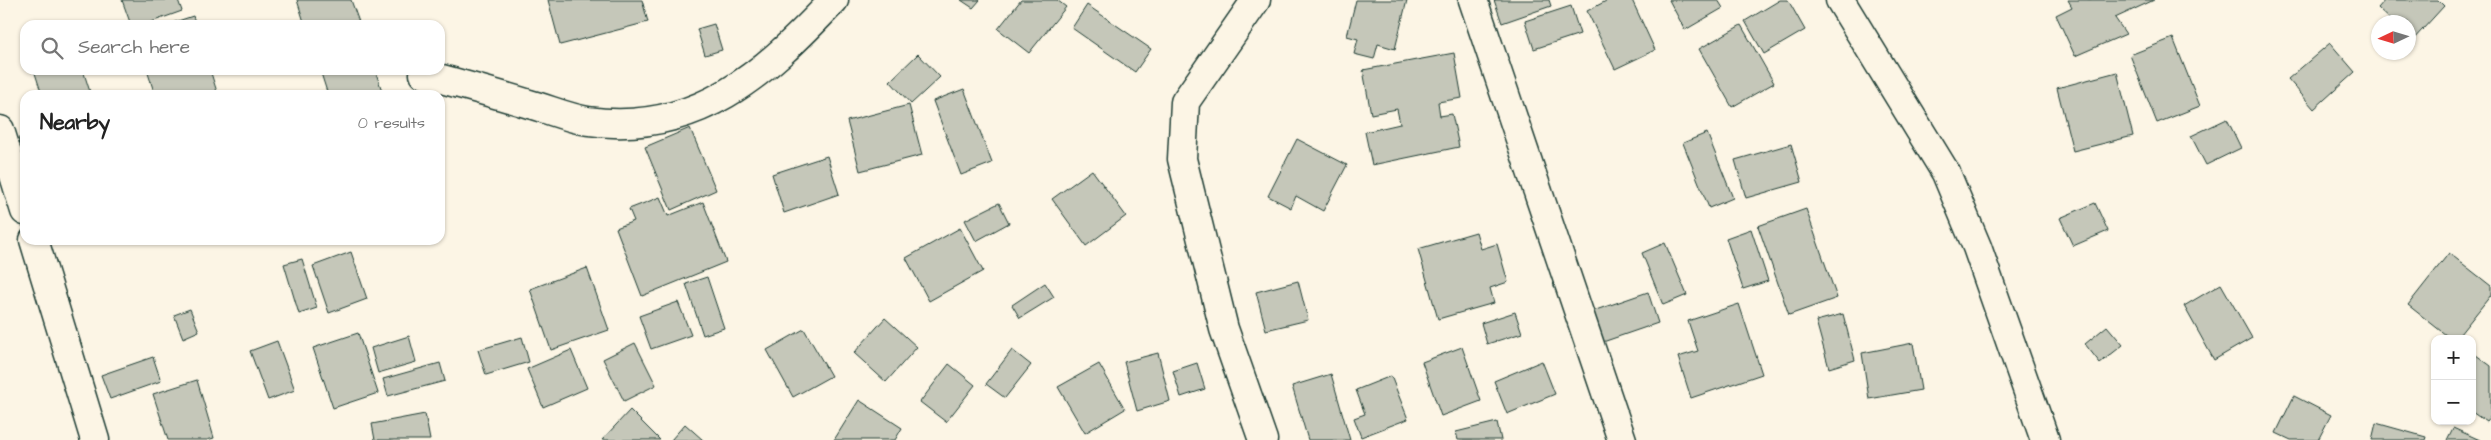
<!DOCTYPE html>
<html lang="en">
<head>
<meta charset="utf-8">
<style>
	body { margin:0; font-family:"Architects Daughter",sans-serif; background:#f6f6f6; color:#222 }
	.controls { position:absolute; right:15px; bottom:15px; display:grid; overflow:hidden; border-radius:10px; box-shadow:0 1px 4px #0004 }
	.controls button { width:45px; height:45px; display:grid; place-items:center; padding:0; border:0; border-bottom:1px solid #e0e0e0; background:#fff; color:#222; font:25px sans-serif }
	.compass { position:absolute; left:2371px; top:15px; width:45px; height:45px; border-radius:50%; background:#fff; box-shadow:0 1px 4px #0004; rotate:266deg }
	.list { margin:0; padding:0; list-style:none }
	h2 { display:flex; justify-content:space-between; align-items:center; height:65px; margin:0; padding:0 20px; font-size:21px }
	h2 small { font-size:16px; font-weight:400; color:#767676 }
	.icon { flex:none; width:28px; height:28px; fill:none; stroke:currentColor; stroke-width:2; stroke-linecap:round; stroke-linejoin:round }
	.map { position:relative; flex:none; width:2491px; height:440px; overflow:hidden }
	.search { position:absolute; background:#fff; box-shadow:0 1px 4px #0004; left:20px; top:20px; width:425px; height:55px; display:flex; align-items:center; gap:12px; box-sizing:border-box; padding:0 18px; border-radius:15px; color:#767676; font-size:19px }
	.panel { position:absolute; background:#fff; box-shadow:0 1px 4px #0004; left:20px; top:90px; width:425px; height:155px; border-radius:15px }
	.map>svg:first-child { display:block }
	.building { fill:#c5c7b9; stroke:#1f3d34 }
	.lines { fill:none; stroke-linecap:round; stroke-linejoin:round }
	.minor-casing { stroke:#1f3d34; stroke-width:31 }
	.minor { stroke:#fcf5e5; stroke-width:28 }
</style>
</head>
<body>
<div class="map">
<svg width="2491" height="440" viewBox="0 0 2491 440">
	<rect width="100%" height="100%" fill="#fcf5e5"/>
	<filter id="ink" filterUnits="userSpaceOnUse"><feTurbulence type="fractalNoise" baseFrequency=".02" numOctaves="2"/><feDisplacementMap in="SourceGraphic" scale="10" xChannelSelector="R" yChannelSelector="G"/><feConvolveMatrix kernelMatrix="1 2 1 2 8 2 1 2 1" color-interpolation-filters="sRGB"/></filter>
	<g filter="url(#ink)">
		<g class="building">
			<path d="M 122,0 L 178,0 L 182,11 L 143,25 L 131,25 Z"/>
			<path d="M 297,0 L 351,0 L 360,25 L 305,25 Z"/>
			<path d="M 548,0 L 642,0 L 648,22 L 560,45 Z"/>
			<path d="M 961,0 L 980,0 L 973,8 Z"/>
			<path d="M 1021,0 L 1057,0 L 1066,7 L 1029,53 L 998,29 Z"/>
			<path d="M 1356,0 L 1407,0 L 1395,49 L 1378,44 L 1374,59 L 1354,54 L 1358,39 L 1347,36 Z"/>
			<path d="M 1494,0 L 1549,0 L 1551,6 L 1502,23 Z"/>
			<path d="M 1608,0 L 1632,0 L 1655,50 L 1615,69 L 1587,11 Z"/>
			<path d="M 1669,0 L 1718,0 L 1723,8 L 1685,30 Z"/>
			<path d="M 1780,0 L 1788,0 L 1805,30 L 1764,54 L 1745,21 Z"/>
			<path d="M 2068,0 L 2154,0 L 2115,18 L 2126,34 L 2075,56 L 2056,15 L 2072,7 Z"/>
			<path d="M 2385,0 L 2438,0 L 2444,6 L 2412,41 L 2408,37 L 2408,22 L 2393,22 L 2378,8 Z"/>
			<path d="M 1087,5 L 1151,49 L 1135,72 L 1072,28 Z"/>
			<path d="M 1571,6 L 1580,34 L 1534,49 L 1525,21 Z"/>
			<path d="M 193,16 L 196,25 L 166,25 Z"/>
			<path d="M 714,24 L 722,50 L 705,55 L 697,29 Z"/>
			<path d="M 1741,25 L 1774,83 L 1732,107 L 1699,49 Z"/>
			<path d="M 2173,38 L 2200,106 L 2157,123 L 2130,55 Z"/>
			<path d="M 2330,43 L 2355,72 L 2314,109 L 2288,79 Z"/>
			<path d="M 1454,53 L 1462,98 L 1438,102 L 1440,116 L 1452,114 L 1459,147 L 1372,165 L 1365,132 L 1400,124 L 1397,109 L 1371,114 L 1363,70 Z"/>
			<path d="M 918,54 L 940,77 L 911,104 L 890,81 Z"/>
			<path d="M 34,70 L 83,70 L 91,95 L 42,95 Z"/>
			<path d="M 147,70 L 210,70 L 218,95 L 155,95 Z"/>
			<path d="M 320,70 L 375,70 L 383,94 L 328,95 Z"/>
			<path d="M 2117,72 L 2133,136 L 2073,151 L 2057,88 Z"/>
			<path d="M 964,89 L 992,163 L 961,175 L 933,101 Z"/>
			<path d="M 909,105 L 922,155 L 860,171 L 847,121 Z"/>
			<path d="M 2227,119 L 2241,148 L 2206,165 L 2191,136 Z"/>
			<path d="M 690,128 L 716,190 L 671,210 L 645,147 Z"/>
			<path d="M 1707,133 L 1733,198 L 1709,208 L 1683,143 Z"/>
			<path d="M 1297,139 L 1347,165 L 1323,211 L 1296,196 L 1291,208 L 1268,196 Z"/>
			<path d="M 1791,144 L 1802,182 L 1746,198 L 1735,160 Z"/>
			<path d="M 827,156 L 839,194 L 784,213 L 772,174 Z"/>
			<path d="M 1092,170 L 1126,216 L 1086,246 L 1052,199 Z"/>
			<path d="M 660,197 L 668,216 L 703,202 L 726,262 L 642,296 L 616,228 L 634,221 L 629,209 Z"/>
			<path d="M 999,203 L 1009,223 L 976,241 L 965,220 Z"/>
			<path d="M 2095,203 L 2108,231 L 2073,246 L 2060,218 Z"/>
			<path d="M 1806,209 L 1837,298 L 1789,315 L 1758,226 Z"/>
			<path d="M 960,228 L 983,271 L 929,301 L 906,258 Z"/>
			<path d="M 1751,229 L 1768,281 L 1743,289 L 1726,238 Z"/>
			<path d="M 1476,232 L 1481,249 L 1497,244 L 1508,282 L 1490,288 L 1494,303 L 1438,319 L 1418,249 Z"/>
			<path d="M 1665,243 L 1687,295 L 1663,305 L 1642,253 Z"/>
			<path d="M 351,252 L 367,299 L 329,313 L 313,266 Z"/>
			<path d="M 2449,253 L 2491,286 L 2491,295 L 2456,339 L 2451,339 L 2408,305 Z"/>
			<path d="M 302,259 L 317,308 L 299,314 L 284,264 Z"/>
			<path d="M 587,268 L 609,330 L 551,350 L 530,289 Z"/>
			<path d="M 707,277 L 724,328 L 703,335 L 686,284 Z"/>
			<path d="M 1298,281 L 1308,320 L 1266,330 L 1256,292 Z"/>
			<path d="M 1045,283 L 1054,297 L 1020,318 L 1012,305 Z"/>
			<path d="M 2221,284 L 2252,338 L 2214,360 L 2184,306 Z"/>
			<path d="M 1648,292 L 1658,323 L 1600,343 L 1590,312 Z"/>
			<path d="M 678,302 L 691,335 L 651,349 L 639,316 Z"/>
			<path d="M 1739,304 L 1762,374 L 1691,398 L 1678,357 L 1698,351 L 1688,321 Z"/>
			<path d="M 190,309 L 199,331 L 183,338 L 174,315 Z"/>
			<path d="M 1515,312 L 1522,333 L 1487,344 L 1481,323 Z"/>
			<path d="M 1843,314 L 1855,360 L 1829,368 L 1816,321 Z"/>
			<path d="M 885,318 L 917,347 L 886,382 L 854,353 Z"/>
			<path d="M 2107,326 L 2123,345 L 2100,363 L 2085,344 Z"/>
			<path d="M 804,329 L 831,376 L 793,397 L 767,350 Z"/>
			<path d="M 358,333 L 378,393 L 333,408 L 313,348 Z"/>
			<path d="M 409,336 L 416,362 L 378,373 L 371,348 Z"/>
			<path d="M 522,337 L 529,362 L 486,375 L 478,350 Z"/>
			<path d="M 277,341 L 295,390 L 268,400 L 250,351 Z"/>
			<path d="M 635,343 L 656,385 L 624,401 L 603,359 Z"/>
			<path d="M 1913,343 L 1921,390 L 1869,399 L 1862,353 Z"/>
			<path d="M 1462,347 L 1481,401 L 1441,416 L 1422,362 Z"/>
			<path d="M 571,350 L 587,388 L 543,407 L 527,369 Z"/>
			<path d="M 1012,350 L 1031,365 L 1005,398 L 986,384 Z"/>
			<path d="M 2472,352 L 2491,366 L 2491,416 L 2486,422 L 2472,412 Z"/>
			<path d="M 1158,353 L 1170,401 L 1137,411 L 1124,362 Z"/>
			<path d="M 153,357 L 161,381 L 110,399 L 101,375 Z"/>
			<path d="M 1542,361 L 1555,394 L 1507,414 L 1494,381 Z"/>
			<path d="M 440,363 L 445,381 L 388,396 L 383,379 Z"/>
			<path d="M 1197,363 L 1205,389 L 1181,397 L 1173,371 Z"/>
			<path d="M 949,364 L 975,385 L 946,422 L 920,402 Z"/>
			<path d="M 1099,364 L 1125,409 L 1085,433 L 1058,387 Z"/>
			<path d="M 1331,374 L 1350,440 L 1308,440 L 1292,386 Z"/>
			<path d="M 1391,376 L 1408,419 L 1361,437 L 1354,418 L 1365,414 L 1356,390 Z"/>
			<path d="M 197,380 L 214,438 L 207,440 L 168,440 L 153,394 Z"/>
			<path d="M 2294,396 L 2331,415 L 2318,440 L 2291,440 L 2276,433 Z"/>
			<path d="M 859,400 L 902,428 L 895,440 L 834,440 Z"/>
			<path d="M 630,410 L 660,440 L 602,440 Z"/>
			<path d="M 425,414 L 430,440 L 375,440 L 372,424 Z"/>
			<path d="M 1497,422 L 1501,440 L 1458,440 L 1456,432 Z"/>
			<path d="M 2376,423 L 2426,437 L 2425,440 L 2372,440 Z"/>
			<path d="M 685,424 L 703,440 L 671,440 Z"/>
			<path d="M 2453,428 L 2480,440 L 2447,440 Z"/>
		</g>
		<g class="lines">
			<g class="minor-casing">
				<g id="minor">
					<path d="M 1256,0 L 1185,102 L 1182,159 L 1224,329 L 1263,440"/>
					<path d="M 1473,0 L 1622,440"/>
					<path d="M 1840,0 L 1946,173 L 1977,247 L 2045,440"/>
					<path d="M 424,74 C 459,84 494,93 529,104 C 548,109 568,118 588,121 C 697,136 764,74 834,0"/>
					<path d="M 0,130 L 25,211"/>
					<path d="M 34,240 L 95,440"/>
				</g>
			</g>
			<use href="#minor" class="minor"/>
		</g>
	</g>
</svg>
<div class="controls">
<button>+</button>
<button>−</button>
</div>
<svg class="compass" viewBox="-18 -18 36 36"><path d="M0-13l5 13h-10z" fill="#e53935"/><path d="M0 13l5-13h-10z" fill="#767676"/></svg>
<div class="search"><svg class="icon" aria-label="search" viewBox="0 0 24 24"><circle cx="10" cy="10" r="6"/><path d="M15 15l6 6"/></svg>Search here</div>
<section class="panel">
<h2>Nearby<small>0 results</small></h2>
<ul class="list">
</ul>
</section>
</div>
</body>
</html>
